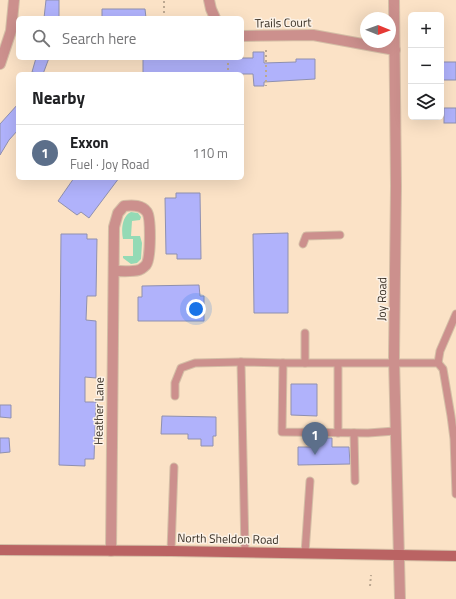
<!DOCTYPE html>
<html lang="en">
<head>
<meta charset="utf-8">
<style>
	body { margin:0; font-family:"Titillium Web",sans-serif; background:#f6f6f6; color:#202124 }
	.controls { position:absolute; right:12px; top:12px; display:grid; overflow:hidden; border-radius:6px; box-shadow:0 4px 16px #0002 }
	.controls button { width:36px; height:36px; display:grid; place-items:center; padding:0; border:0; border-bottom:1px solid #e0e0e0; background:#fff; color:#202124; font:20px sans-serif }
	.compass { position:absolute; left:360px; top:12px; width:36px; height:36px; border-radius:50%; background:#fff; box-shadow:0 4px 16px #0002; rotate:91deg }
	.you { position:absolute; left:196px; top:309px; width:14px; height:14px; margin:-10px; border:3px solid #fff; border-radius:50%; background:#1a73e8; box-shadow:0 0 0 6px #1a73e833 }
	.badge { display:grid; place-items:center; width:26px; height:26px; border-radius:50%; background:#7c3aed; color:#fff; font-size:13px; font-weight:700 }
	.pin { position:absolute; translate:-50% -33px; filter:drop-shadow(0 1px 2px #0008) }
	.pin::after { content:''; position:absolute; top:21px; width:14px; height:12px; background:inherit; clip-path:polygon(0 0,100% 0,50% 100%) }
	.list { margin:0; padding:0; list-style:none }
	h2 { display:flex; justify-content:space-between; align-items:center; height:52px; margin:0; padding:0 16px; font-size:17px }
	h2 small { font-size:13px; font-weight:400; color:#757577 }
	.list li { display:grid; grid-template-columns:26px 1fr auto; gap:12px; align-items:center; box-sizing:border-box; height:56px; padding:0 16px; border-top:1px solid #e0e0e0 }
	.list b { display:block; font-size:15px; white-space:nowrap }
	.list p { margin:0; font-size:13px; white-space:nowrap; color:#757577 }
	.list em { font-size:13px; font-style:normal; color:#757577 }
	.icon { flex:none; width:22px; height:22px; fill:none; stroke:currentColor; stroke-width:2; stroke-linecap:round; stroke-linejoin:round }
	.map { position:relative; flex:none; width:456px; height:599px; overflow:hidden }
	.search { position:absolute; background:#fff; box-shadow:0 4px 16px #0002; left:16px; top:16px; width:228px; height:44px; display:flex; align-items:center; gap:10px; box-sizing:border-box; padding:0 14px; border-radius:6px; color:#757577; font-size:15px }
	.panel { position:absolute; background:#fff; box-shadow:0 4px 16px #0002; left:16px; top:72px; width:228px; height:108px; border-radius:6px }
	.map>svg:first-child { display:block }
	.green { fill:#94dab5 }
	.building { fill:#b0b2fb; stroke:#8f90af }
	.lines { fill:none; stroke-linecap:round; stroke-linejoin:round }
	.service-casing { stroke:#d4bea6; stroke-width:9 }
	.minor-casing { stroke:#d4bea6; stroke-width:12 }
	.tertiary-casing { stroke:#d4bea6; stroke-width:12 }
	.secondary-casing { stroke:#d4bea6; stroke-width:12 }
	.path { stroke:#bca891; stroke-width:2; stroke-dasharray:2 3; stroke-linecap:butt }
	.service { stroke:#cc908d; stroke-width:7 }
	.minor { stroke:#cc908d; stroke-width:10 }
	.tertiary { stroke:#cc908d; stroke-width:10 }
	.secondary { stroke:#ba6363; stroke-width:10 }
	.labels { text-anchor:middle; stroke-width:3; stroke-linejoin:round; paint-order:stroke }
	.street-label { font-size:12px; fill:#393025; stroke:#fcf2e7 }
</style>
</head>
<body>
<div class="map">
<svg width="456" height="599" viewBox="0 0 456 599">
	<rect width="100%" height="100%" fill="#fbe2c6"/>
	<path class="green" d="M 131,212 L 138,213 L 141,217 L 140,220 L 132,221 L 131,236 L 140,236 L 142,243 L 141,259 L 137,263 L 131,264 L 123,258 L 123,256 L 133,256 L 133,239 L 123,239 C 121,230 122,216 131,212 Z"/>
	<g class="building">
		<path d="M 46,0 L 59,0 L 59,18 L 44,18 Z"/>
		<path d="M 102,9 L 145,9 L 146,18 L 102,18 Z"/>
		<path d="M 253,52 L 264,52 L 264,63 L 296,62 L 296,59 L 315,59 L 315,79 L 264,82 L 264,86 L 254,86 L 253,74 L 143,74 L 143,58 L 253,58 Z"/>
		<path d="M 36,58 L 49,58 L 43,74 L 32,72 Z"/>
		<rect x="441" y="62" width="15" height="18"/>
		<path d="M 18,104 L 18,130 L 9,140 L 0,155 L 0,124 Z"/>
		<rect x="444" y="108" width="12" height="15"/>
		<path d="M 74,178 L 119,178 L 89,218 L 81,212 L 77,215 L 58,201 Z"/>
		<path d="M 176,193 L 200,193 L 201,259 L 177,259 L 177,254 L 166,254 L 165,198 L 176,198 Z"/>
		<path d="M 288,233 L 288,313 L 254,313 L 253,234 Z"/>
		<path d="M 61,234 L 87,234 L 87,239 L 97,239 L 96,296 L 87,296 L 86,320 L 96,321 L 96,378 L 85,377 L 85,402 L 96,402 L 94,459 L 85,459 L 85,466 L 59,465 Z"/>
		<path d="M 199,285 L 200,296 L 204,296 L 204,321 L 138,321 L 138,297 L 142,297 L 142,286 Z"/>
		<path d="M 291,384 L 317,384 L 317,416 L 291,415 Z"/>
		<path d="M 0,405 L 11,405 L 11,418 L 0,417 Z"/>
		<path d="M 162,416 L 216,417 L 216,436 L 213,436 L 213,446 L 201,446 L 201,439 L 188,439 L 188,434 L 161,434 Z"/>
		<path d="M 0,438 L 9,438 L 10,452 L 0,453 Z"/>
		<path d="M 319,438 L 332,438 L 332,447 L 349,447 L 350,464 L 298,465 L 298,447 L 319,447 Z"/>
	</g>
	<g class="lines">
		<g class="service-casing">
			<g id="service">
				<path d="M 303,244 L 306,236 L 340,235"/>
				<path d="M 305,333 L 305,363 L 438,363 L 443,369 L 451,416 L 454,439 L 456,494"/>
				<path d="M 305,363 L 283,363 L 282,432 L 368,433 L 395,431"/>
				<path d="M 438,363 L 440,351 L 456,314"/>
				<path d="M 175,396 L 175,383 L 181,368 L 195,363 L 241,362"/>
				<path d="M 338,433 L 338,364"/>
				<path d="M 354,433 L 355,481"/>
				<path d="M 171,551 L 174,467"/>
				<path d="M 245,552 L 241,362 L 283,363"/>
				<path d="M 305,553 L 310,481"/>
			</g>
		</g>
		<g class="minor-casing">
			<g id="minor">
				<path d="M 209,0 L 211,9 L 215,18"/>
				<path d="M 242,36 L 313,35 L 395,50"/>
				<path d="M 0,64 L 11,31 L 14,0"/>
				<path d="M 111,551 L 114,227 L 118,213 L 124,206 C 133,205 142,205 147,212 C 151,218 151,259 146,265 C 145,266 141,270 139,270 C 132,272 121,271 114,271"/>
			</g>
		</g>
		<g class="tertiary-casing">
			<path id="tertiary" d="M 394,0 L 396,186 L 394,358 L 400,599"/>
		</g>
		<g class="secondary-casing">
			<path id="secondary" d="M 0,550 L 171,551 L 456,556"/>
		</g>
		<g class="path">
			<path d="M 164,1 L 164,18"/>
			<path d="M 266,50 L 266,86"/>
			<path d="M 228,58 L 228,74"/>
			<path d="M 370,586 L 371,575"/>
		</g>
		<use href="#service" class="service"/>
		<use href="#minor" class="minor"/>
		<use href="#tertiary" class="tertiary"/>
		<use href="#secondary" class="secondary"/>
	</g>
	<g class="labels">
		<g class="street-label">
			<text transform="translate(283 23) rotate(-1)" y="4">Trails Court</text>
			<text transform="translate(382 299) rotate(-89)" y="4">Joy Road</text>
			<text transform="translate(99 411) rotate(-89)" y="4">Heather Lane</text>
			<text transform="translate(228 539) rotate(1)" y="4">North Sheldon Road</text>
		</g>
	</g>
</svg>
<div class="controls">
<button>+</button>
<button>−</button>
<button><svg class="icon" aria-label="layers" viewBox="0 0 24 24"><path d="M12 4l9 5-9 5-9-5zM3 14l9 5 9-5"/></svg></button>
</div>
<svg class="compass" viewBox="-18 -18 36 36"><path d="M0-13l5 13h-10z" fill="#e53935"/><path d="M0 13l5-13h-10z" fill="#757577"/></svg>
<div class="you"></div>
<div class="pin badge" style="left:315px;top:455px;background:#5c6f8a">1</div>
<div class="search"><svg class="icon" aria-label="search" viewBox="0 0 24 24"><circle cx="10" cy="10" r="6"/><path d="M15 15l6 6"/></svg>Search here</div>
<section class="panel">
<h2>Nearby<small></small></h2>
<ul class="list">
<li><span class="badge" style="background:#5c6f8a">1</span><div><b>Exxon</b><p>Fuel · Joy Road</p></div><em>110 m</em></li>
</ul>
</section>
</div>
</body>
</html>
